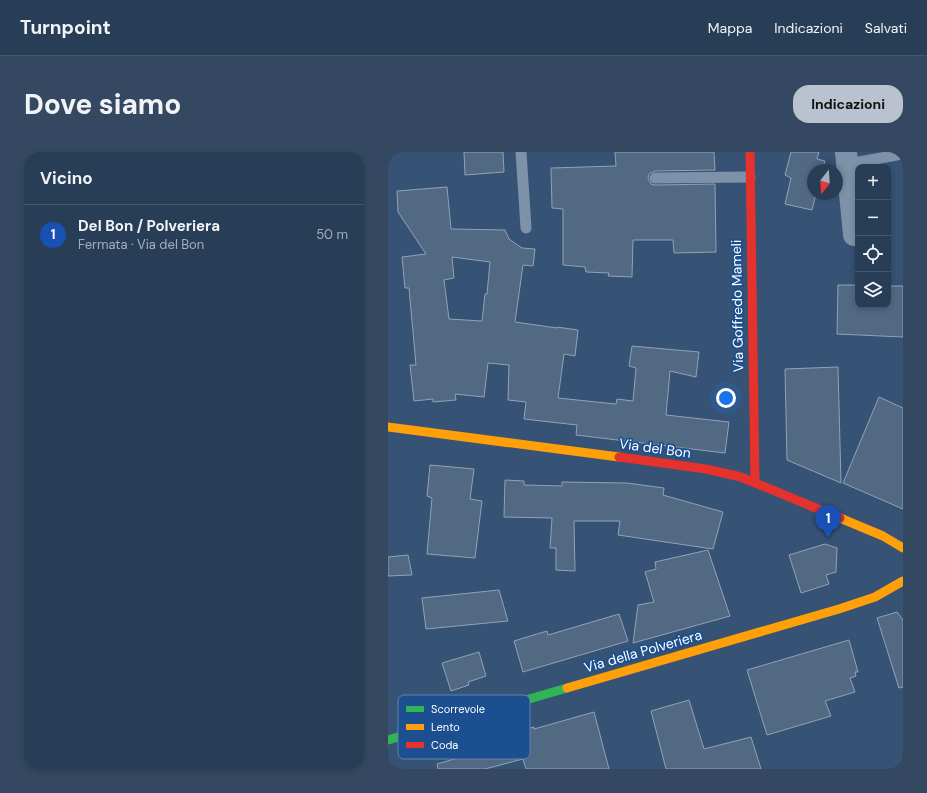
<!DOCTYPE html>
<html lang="it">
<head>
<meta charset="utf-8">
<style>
	body { margin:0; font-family:"DM Sans",sans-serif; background:#344961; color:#f1f3f6 }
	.controls { position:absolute; right:12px; top:12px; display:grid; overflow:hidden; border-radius:8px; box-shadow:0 2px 6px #0003 }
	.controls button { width:36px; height:36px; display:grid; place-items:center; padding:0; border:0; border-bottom:1px solid #44576d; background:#283e57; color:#f1f3f6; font:20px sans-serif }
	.compass { position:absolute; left:419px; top:12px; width:36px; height:36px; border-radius:50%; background:#283e57; box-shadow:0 2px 6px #0003; rotate:197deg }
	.you { position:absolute; left:338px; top:246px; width:14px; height:14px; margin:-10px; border:3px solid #fff; border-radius:50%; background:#1a73e8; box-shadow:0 0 0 6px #1a73e833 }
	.badge { display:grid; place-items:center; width:26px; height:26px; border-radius:50%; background:#b9c2ce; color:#fff; font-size:13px; font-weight:700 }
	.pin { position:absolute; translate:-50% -33px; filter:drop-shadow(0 1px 2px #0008) }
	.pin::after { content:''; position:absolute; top:21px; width:14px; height:12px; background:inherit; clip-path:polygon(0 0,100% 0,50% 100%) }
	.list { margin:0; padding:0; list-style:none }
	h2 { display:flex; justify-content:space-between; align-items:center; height:52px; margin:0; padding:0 16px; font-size:17px }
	h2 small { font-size:13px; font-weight:400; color:#a5aeba }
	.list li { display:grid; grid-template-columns:26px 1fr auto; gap:12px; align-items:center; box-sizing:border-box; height:60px; padding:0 16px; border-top:1px solid #44576d }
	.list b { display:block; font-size:15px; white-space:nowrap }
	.list p { margin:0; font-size:13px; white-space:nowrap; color:#a5aeba }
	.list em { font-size:13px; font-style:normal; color:#a5aeba }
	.icon { flex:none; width:22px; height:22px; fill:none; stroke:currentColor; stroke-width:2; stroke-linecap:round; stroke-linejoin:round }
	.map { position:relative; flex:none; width:515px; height:617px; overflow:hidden; border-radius:16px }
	header { display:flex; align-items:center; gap:24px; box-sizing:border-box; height:56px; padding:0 20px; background:#283e57; border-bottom:1px solid #44576d }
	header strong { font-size:19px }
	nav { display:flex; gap:22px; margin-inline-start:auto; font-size:14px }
	.intro { display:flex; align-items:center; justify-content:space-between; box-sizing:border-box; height:96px; padding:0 24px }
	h1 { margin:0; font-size:28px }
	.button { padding:10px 18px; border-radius:16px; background:#b9c2ce; color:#111; font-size:14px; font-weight:700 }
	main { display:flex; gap:24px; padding:0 24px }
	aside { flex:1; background:#283e57; border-radius:16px; box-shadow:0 2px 6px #0003 }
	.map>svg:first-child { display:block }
	.building { fill:#526984; stroke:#92a2b6; fill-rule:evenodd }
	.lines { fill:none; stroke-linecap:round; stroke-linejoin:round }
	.lane { stroke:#7d92a8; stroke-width:11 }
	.street { stroke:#7d92a8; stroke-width:22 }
	.fast { stroke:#30b455; stroke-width:9 }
	.slow { stroke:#ff9f0a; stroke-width:9 }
	.jam { stroke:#e5322d; stroke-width:9 }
	.labels { text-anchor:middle; stroke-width:3.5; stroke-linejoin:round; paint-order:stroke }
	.street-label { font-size:14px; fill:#fff; stroke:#1b4f8f }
	.key { fill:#1b4f8f; stroke:#5f84b1; stroke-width:1 }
	.key-label { font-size:11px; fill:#fff }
</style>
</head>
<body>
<header>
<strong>Turnpoint</strong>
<nav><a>Mappa</a><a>Indicazioni</a><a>Salvati</a></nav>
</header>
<div class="intro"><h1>Dove siamo</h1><a class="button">Indicazioni</a></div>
<main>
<aside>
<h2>Vicino<small></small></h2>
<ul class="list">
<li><span class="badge" style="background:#1a4fb4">1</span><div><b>Del Bon / Polveriera</b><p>Fermata · Via del Bon</p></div><em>50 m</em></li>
</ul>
</aside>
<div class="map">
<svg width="515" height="617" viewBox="0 0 515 617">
	<rect width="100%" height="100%" fill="#365274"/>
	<g class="building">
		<path d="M 76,0 L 115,0 L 116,20 L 77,23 Z"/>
		<path d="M 227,0 L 326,0 L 327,18 L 267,19 L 261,22 L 260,26 L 263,32 L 267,33 L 327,32 L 328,100 L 286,101 L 285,88 L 245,88 L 244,125 L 220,124 L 221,121 L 198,120 L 197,115 L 175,113 L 175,57 L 164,56 L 163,16 L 228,14 Z"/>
		<path d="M 403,0 L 431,0 L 429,7 L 437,9 L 434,18 L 425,18 L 425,42 L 428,42 L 424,58 L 397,52 L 403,26 L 397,23 Z"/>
		<path d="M 59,35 L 63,77 L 117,78 L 121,87 L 134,96 L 147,97 L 145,114 L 135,113 L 127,170 L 169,176 L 169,175 L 190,178 L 187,204 L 176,202 L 170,246 L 228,252 L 229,247 L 245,249 L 248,216 L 241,214 L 244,194 L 311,200 L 308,225 L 282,219 L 278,263 L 341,270 L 337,301 L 188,283 L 189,273 L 136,267 L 138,250 L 120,248 L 121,213 L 100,211 L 96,245 L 67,242 L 68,248 L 45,250 L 45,247 L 26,249 L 22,213 L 28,213 L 21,136 L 17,136 L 14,105 L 38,102 L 10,60 L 9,39 ZM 64,105 L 102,110 L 99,142 L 97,142 L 94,169 L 61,167 L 56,128 L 66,126 Z"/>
		<path d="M 450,133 L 470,133 L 470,153 L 500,153 L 500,134 L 515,134 L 515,185 L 449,182 Z"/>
		<path d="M 450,215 L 453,331 L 399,308 L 397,217 Z"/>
		<path d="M 491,245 L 515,256 L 515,357 L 455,331 Z"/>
		<path d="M 42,313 L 86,317 L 82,347 L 94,349 L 87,406 L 39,402 L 44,346 L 39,344 Z"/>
		<path d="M 117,328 L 136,329 L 136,333 L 174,334 L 174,330 L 239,331 L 276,336 L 275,343 L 335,360 L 325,397 L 230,383 L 232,369 L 186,369 L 187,419 L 168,418 L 168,396 L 162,396 L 164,366 L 116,365 Z"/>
		<path d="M 437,392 L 449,396 L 448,420 L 438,423 L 441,432 L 413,441 L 401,403 Z"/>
		<path d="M 320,398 L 342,464 L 245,491 L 250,453 L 266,450 L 257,420 L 268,417 L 267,410 Z"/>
		<path d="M 20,403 L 24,423 L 0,424 L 0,405 Z"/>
		<path d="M 111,438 L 120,469 L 38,477 L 34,446 Z"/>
		<path d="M 509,460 L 515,468 L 515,535 L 511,536 L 489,466 Z"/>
		<path d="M 231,462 L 240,489 L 135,520 L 126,489 L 159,479 L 160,483 Z"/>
		<path d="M 461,488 L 470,520 L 467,520 L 468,524 L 462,526 L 467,540 L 437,549 L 443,564 L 379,583 L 359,518 Z"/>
		<path d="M 91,500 L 98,524 L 80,530 L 81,533 L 63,539 L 54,511 Z"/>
		<path d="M 301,548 L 316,597 L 363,585 L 373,617 L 278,617 L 263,559 Z"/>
		<path d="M 206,560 L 221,617 L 138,617 L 135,607 L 97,617 L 50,617 L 49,612 L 111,594 L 108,585 L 146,575 L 146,577 Z"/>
	</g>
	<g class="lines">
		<g class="lane">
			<path d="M 133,0 L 138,76"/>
			<path d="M 460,12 L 515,2"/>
			<path d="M 267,26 L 362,25"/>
		</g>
		<path class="street" d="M 458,0 L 466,83"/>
		<path class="fast" d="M 0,588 L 179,536"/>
		<g class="slow">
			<path d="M 0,275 L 231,305"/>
			<path d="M 452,366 L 495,384 L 515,396"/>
			<path d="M 179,536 L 451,457 L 487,445 L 515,429"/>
		</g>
		<g class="jam">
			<path d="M 362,0 L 367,330"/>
			<path d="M 231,305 L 318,317 L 353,325 L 452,366"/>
		</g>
	</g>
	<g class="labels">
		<g class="street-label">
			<text transform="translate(349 154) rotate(-91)" y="5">Via Goffredo Mameli</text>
			<text transform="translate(267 296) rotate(8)" y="5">Via del Bon</text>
			<text transform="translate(255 499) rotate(-16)" y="5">Via della Polveriera</text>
		</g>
	</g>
	<rect x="10" y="543" width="132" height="64" rx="6" class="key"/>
	<rect x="18" y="554" width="18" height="6" fill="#30b455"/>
	<rect x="18" y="572" width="18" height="6" fill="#ff9f0a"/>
	<rect x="18" y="590" width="18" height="6" fill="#e5322d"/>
	<g class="key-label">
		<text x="43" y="561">Scorrevole</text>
		<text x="43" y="579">Lento</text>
		<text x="43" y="597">Coda</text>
	</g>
</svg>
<div class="controls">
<button>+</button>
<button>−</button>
<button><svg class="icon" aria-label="locate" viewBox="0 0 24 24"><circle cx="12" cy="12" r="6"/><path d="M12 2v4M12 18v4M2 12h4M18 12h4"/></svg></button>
<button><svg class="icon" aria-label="layers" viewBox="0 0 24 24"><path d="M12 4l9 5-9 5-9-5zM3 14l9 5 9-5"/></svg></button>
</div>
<svg class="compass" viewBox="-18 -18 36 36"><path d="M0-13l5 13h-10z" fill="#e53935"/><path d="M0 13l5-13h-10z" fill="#a5aeba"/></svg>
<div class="you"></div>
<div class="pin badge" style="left:440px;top:386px;background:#1a4fb4">1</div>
</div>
</main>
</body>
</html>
